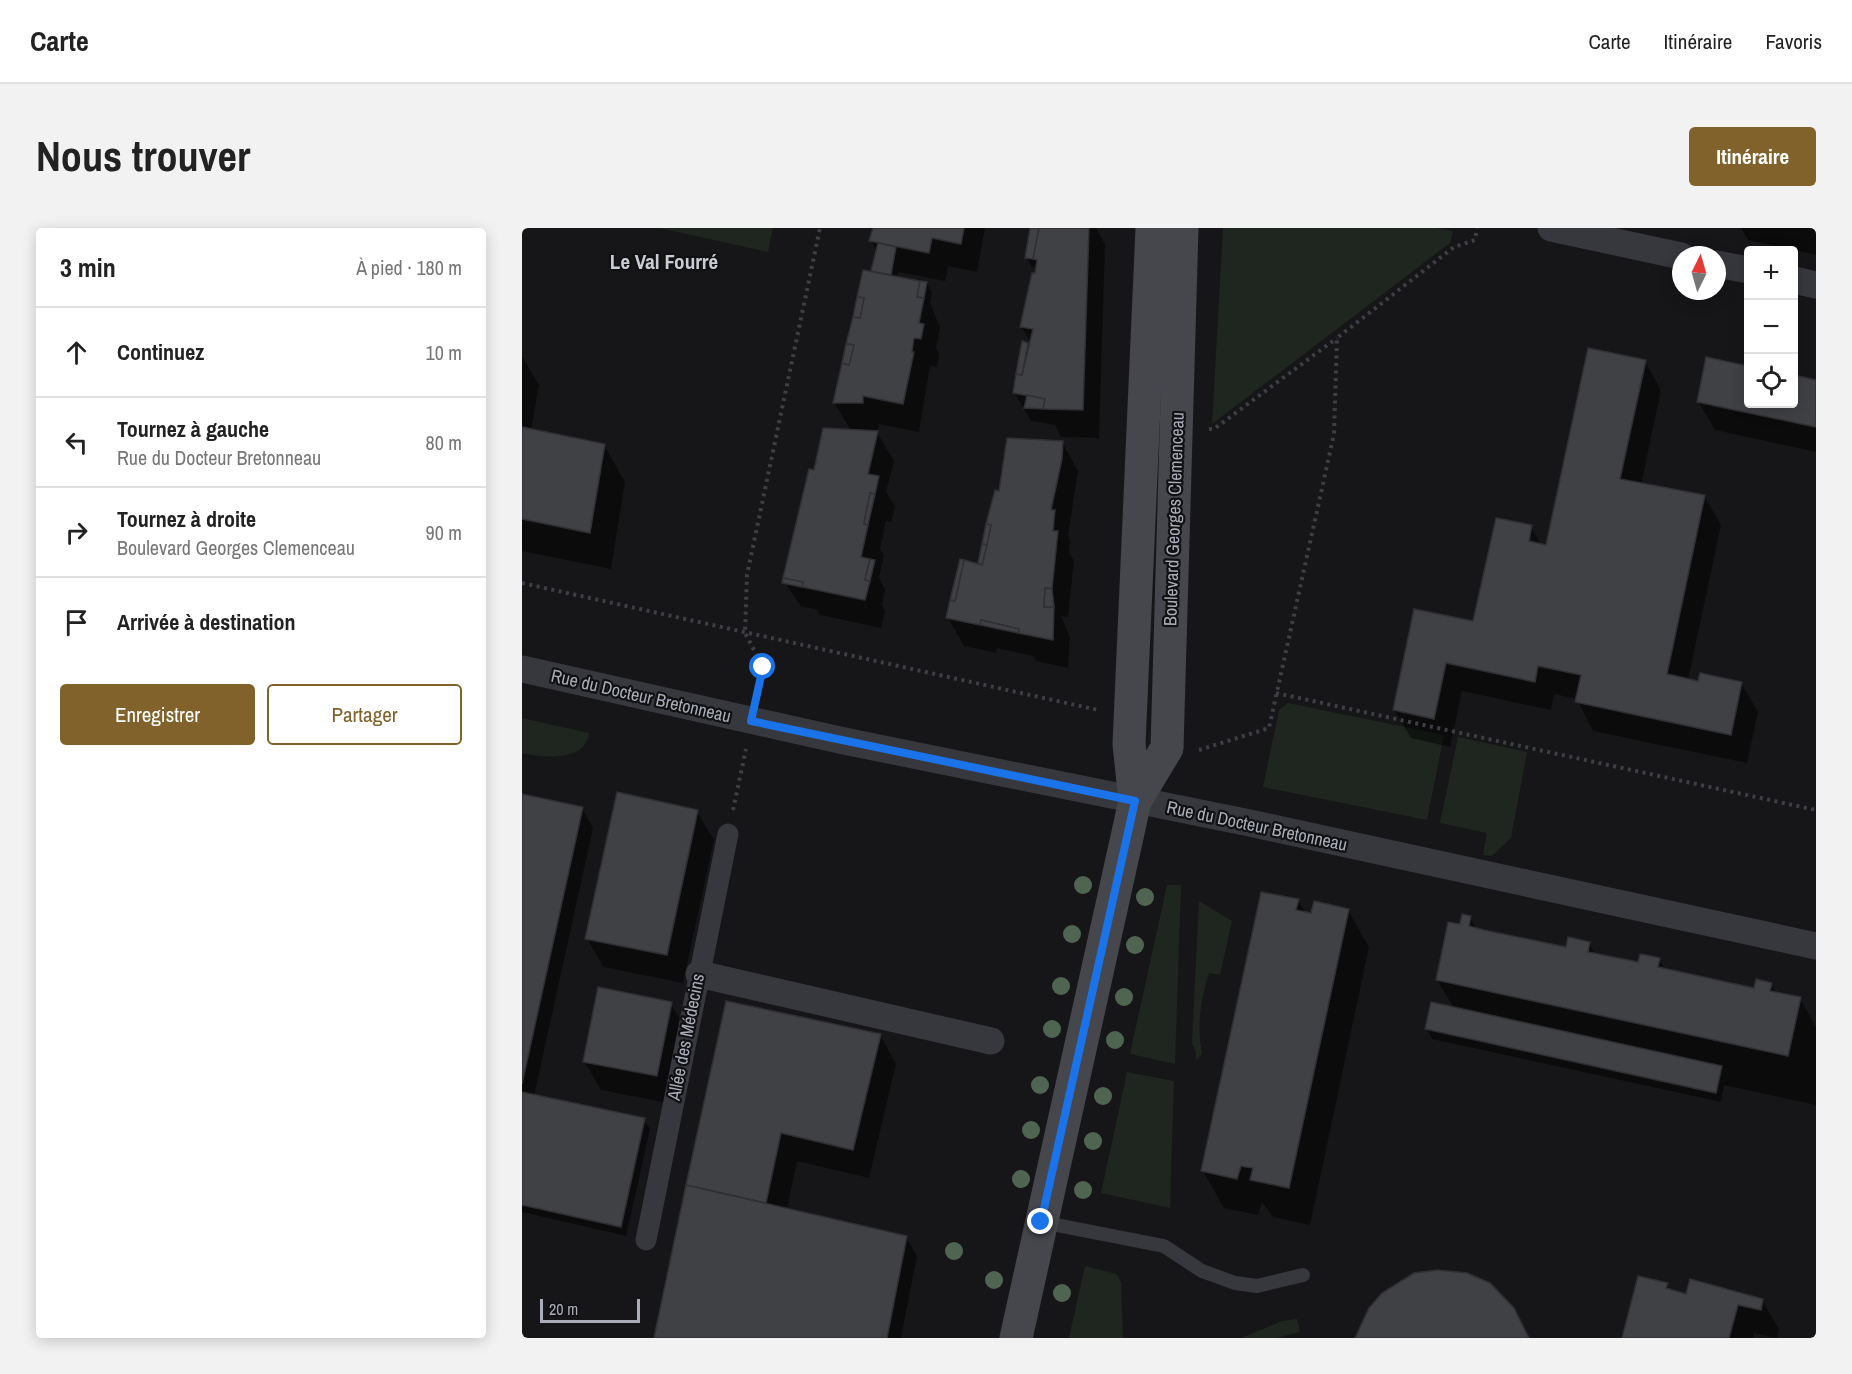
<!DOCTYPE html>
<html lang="fr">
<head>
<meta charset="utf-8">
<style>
	body { margin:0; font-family:"Archivo Narrow",sans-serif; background:#f2f2f2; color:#222 }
	.controls { position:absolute; right:18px; top:18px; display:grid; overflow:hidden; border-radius:6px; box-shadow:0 3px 15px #0003 }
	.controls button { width:54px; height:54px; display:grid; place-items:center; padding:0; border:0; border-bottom:2px solid #e0e0e0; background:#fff; color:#222; font:30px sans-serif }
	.compass { position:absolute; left:1150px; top:18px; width:54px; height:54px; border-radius:50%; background:#fff; box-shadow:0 3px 15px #0003; rotate:5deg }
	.scale { position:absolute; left:18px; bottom:15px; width:100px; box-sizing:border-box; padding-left:6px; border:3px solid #a8adb8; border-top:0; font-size:16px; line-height:21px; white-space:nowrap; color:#a8adb8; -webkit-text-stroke:4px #111113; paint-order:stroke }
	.stop { position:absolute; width:18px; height:18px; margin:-14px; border:4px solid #1a73e8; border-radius:50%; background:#fff }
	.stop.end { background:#1a73e8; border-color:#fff; box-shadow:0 2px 6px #0008 }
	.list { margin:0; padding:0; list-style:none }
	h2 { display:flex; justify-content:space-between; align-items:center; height:78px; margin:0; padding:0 24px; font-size:26px }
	h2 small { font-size:20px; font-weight:400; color:#767676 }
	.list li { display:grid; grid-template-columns:39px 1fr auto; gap:18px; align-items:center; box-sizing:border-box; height:90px; padding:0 24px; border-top:2px solid #e0e0e0 }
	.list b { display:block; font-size:22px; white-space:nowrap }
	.list p { margin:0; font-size:20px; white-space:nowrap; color:#767676 }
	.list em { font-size:20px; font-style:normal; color:#767676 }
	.actions { display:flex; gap:12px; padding:18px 24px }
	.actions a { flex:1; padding:14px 0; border:2px solid #80622a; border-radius:6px; text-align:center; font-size:21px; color:#80622a }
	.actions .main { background:#80622a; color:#fff }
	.icon { flex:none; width:33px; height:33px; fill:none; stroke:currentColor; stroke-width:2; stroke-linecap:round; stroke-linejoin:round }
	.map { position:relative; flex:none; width:1294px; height:1110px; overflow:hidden; border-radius:6px }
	header { display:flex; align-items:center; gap:36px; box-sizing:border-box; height:84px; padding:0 30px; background:#fff; border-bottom:2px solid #e0e0e0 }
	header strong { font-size:28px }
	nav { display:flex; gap:33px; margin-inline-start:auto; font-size:21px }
	.intro { display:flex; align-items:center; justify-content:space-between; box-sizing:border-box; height:144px; padding:0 36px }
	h1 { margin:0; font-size:42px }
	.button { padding:15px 27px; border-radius:6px; background:#80622a; color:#fff; font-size:21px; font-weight:700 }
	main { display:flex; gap:36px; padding:0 36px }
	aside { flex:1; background:#fff; border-radius:6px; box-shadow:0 3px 15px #0003 }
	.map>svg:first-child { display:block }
	.green { fill:#1e261f }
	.shadow { fill:#0007 }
	.building { fill:#404145; stroke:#303034; stroke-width:1.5 }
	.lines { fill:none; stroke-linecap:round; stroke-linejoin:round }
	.path { stroke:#3d3f44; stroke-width:4; stroke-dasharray:3 4.5; stroke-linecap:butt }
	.service { stroke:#37383d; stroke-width:14 }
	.pedestrian { stroke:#37383d; stroke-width:21 }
	.minor { stroke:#37383d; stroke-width:27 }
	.secondary { stroke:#45474d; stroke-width:33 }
	.tree { fill:#506452 }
	.route { stroke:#1a73e8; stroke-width:8 }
	.labels { text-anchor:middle; stroke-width:4.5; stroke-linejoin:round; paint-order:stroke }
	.street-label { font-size:18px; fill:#a8adb8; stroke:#111113 }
	.quarter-label { font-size:21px; font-weight:bold; fill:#c9ccd4; stroke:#111113 }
</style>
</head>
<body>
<header>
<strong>Carte</strong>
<nav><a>Carte</a><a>Itinéraire</a><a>Favoris</a></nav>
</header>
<div class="intro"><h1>Nous trouver</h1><a class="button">Itinéraire</a></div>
<main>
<aside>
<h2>3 min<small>À pied · 180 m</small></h2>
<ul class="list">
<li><svg class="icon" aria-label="ahead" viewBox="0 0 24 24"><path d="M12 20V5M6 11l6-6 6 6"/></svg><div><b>Continuez</b></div><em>10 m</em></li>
<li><svg class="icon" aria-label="left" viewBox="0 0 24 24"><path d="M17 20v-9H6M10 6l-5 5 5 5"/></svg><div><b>Tournez à gauche</b><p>Rue du Docteur Bretonneau</p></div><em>80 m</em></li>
<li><svg class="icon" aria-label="right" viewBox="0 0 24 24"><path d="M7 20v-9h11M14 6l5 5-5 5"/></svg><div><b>Tournez à droite</b><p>Boulevard Georges Clemenceau</p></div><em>90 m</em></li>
<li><svg class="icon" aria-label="arrive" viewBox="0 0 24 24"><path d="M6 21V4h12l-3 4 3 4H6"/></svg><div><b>Arrivée à destination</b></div></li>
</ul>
<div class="actions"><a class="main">Enregistrer</a><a>Partager</a></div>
</aside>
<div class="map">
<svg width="1294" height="1110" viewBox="0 0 1294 1110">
	<rect width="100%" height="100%" fill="#161618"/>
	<g class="green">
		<path d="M 137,0 L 251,0 L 246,24 Z"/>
		<path d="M 701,0 L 915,0 L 931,3 L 928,15 L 690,196 Z"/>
		<path d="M 766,475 L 922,507 L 905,592 L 741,559 L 757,482 Z"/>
		<path d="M 0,490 L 67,505 C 64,534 21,530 0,525 Z"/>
		<path d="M 936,509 L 1005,524 L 989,610 L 970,628 L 961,627 L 965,605 L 918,595 Z"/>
		<path d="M 645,657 L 659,657 L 653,836 L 608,826 Z"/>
		<path d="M 677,673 L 710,693 L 698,747 L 687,745 C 678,771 675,799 680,826 L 674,832 L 674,824 L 670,815 Z"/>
		<path d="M 605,844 L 652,853 L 648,980 L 579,965 Z"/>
		<path d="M 563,1038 L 595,1046 L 599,1054 L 601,1110 L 547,1110 Z"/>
		<path d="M 775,1091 L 778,1104 L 754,1110 L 719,1110 L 760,1093 Z"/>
	</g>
	<g class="shadow">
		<path d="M 352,0 L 463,0 L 455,44 L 426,38 L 423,53 L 376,44 L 375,50 L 405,55 L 410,65 L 408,74 L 418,100 L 414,120 L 417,126 L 415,139 L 408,138 L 397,204 L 357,196 L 356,203 L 354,203 L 372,233 L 364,264 L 373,278 L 369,294 L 364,293 L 358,321 L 362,327 L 357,349 L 363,361 L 360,377 L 363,383 L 359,400 L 298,387 L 295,382 L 279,378 L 262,354 L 293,244 L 329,203 L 312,174 L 355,24 L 349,13 Z"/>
		<path d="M 510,0 L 574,0 L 583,16 L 577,210 L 539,209 L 533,197 L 509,193 L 492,164 L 505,116 L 508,120 L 509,115 L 499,98 L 515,40 L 510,39 L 504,29 Z"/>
		<path d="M 1219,0 L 1294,0 L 1294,27 L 1226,12 Z"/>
		<path d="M 0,128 L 17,157 L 9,202 L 82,217 L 103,254 L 89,341 L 0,323 Z"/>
		<path d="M 1185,131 L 1226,139 L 1226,176 L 1272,176 L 1272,149 L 1294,154 L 1294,197 L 1190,175 L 1189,178 L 1294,200 L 1294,224 L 1193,202 L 1176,173 Z"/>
		<path d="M 1123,133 L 1139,162 L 1119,257 L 1182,268 L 1199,297 L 1166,452 L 1219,455 L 1236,484 L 1225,535 L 1071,503 L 1055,471 L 1032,466 L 1029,482 L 940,463 L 928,519 L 889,510 L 872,482 L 953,395 L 1009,299 L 1020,318 L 1025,319 Z"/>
		<path d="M 540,214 L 556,243 L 546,307 L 548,312 L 547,325 L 552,333 L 546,389 L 539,388 L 548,409 L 546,440 L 514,433 L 511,428 L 475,420 L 474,425 L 442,418 L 426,390 L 459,338 L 457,335 L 479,265 Z"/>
		<path d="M 0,568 L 60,580 L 71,600 L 12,868 L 122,892 L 128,901 L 104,1008 L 0,984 Z"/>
		<path d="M 175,584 L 192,612 L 161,755 L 81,739 L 65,710 Z"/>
		<path d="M 776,672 L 784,686 L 826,682 L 847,719 L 788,997 L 751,989 L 740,974 L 736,987 L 702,980 L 681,943 Z"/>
		<path d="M 948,689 L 955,702 L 1045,721 L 1067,715 L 1073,727 L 1117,736 L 1137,731 L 1143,742 L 1234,762 L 1249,756 L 1255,766 L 1278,771 L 1294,799 L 1294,877 L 1202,857 L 1199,874 L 910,811 L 905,801 L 932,780 L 915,752 L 939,698 Z"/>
		<path d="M 205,775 L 358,807 L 374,836 L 347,950 L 275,933 L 265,982 L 384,1009 L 395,1028 L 379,1110 L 133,1110 Z"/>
		<path d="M 149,776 L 165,804 L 151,876 L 79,862 L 62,833 Z"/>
		<path d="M 1145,1057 L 1148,1063 L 1165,1068 L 1240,1072 L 1257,1101 L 1255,1110 L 1232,1105 L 1231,1110 L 1101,1110 Z"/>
	</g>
	<g class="building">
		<path d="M 351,0 L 442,0 L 439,16 L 410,10 L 407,25 L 347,13 Z"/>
		<path d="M 508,0 L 517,0 L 511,31 L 503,30 Z"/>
		<path d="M 517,0 L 567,0 L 561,182 L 521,181 L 523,171 L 491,165 L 494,146 L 500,147 L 511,101 L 498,99 L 510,45 L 513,45 L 515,32 L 511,31 Z"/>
		<path d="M 356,15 L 374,19 L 369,47 L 349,43 Z"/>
		<path d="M 341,42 L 398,53 L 395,69 L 402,70 L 397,95 L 402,96 L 399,111 L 392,110 L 390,124 L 392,124 L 381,176 L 341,168 L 341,175 L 311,175 L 320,135 L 327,137 L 332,117 L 324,116 L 331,89 L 338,90 L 342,70 L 335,69 Z"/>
		<path d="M 398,53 L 405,54 L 402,70 L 395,69 Z"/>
		<path d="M 335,69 L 342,70 L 338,90 L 331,89 Z"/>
		<path d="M 500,113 L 506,115 L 500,147 L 494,146 Z"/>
		<path d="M 324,116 L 332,117 L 327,137 L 320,135 Z"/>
		<path d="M 1066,120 L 1124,132 L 1098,251 L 1183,267 L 1145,446 L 1176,453 L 1178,445 L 1220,454 L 1209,507 L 1053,474 L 1059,447 L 1016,438 L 1013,454 L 924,435 L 912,491 L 871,482 L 892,381 L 951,393 L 974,290 L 1010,297 L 1007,313 L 1024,317 Z"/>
		<path d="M 1184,129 L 1226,138 L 1226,176 L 1272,176 L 1272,147 L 1294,152 L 1294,199 L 1175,174 Z"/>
		<path d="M 505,167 L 523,171 L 521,181 L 502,180 Z"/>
		<path d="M 0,199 L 83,216 L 68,305 L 0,291 Z"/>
		<path d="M 301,200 L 356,203 L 346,246 L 357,248 L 353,266 L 348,265 L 342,296 L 346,297 L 339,329 L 348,331 L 343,352 L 348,353 L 343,372 L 280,359 L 281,354 L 261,350 L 287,241 L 292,242 Z"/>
		<path d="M 485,210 L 541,213 L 540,231 L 529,282 L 533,282 L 531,303 L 536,303 L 530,361 L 523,360 L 522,379 L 532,379 L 531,412 L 496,405 L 497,401 L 459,392 L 458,397 L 424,390 L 428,372 L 433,373 L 442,332 L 460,337 L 469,297 L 464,296 L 473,262 L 477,263 Z"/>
		<path d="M 348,265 L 353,266 L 346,297 L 342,296 Z"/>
		<path d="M 464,296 L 469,297 L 465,317 L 460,316 Z"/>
		<path d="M 460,316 L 465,317 L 460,337 L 456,335 Z"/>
		<path d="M 348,331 L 353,332 L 348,353 L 343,352 Z"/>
		<path d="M 438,331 L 442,332 L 433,373 L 428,372 Z"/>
		<path d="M 261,350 L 281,354 L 280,359 L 260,355 Z"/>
		<path d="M 523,360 L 530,361 L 532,379 L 522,379 Z"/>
		<path d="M 459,392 L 497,401 L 496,405 L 458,397 Z"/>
		<path d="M 95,564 L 176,582 L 145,727 L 63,711 Z"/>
		<path d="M 0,566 L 61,579 L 0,856 Z"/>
		<path d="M 739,664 L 777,671 L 774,682 L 789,685 L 792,673 L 827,681 L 767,960 L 728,952 L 731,940 L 719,938 L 715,951 L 679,943 Z"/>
		<path d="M 940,686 L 949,688 L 947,698 L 962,702 L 1044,719 L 1046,709 L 1068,714 L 1066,724 L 1116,734 L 1118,726 L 1124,727 L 1138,730 L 1136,739 L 1232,760 L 1234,751 L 1250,755 L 1248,763 L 1279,769 L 1266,828 L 914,752 L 926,694 L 938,696 Z"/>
		<path d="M 76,759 L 150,774 L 135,848 L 61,834 Z"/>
		<path d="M 204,773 L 359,806 L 331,922 L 259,905 L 244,975 L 164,957 Z"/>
		<path d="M 909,774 L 1200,838 L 1194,865 L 903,801 Z"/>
		<path d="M 0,864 L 123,890 L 99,999 L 0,977 Z"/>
		<path d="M 164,957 L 385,1008 L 365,1110 L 132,1110 Z"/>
		<path d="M 916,1042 L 945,1045 L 968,1055 L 992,1080 L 1007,1110 L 833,1110 L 847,1080 L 860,1065 L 892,1045 Z"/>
		<path d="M 1116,1048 L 1146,1055 L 1144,1060 L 1164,1066 L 1168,1051 L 1241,1071 L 1239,1082 L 1216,1077 L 1207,1110 L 1100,1110 Z"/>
	</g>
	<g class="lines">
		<g class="path">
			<path d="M 687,201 L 692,201 L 815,110"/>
			<path d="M 0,355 L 576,482"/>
			<path d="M 235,464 L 241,439 L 223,405 L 225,347 L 298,0"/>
			<path d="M 754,465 L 1294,582"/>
			<path d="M 677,522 L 747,500 L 812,206 L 815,110 L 932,19 L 953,12 L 955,0"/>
			<path d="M 211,582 L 224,521"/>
		</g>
		<path class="service" d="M 519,994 L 642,1018 L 680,1043 L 713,1055 L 735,1058 L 781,1047"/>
		<path class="pedestrian" d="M 124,1012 L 206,606"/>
		<g class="minor">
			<path d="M 1029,0 L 1159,28"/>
			<path d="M 1195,36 L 1226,42"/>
			<path d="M 1272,52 L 1294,57"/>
			<path d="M 0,441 L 322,513 L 723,594 L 1294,718"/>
			<path d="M 177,746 L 469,813"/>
		</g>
		<g class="secondary">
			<path d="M 613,573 L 607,516 L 630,0"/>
			<path d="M 494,1110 L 613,573 L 645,520 L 660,0"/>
		</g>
	</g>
	<g class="tree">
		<circle cx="561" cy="657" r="9"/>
		<circle cx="623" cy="669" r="9"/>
		<circle cx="550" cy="706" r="9"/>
		<circle cx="613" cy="717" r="9"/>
		<circle cx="539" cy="758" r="9"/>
		<circle cx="602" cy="769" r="9"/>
		<circle cx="530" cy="801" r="9"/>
		<circle cx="593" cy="812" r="9"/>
		<circle cx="518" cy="857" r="9"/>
		<circle cx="581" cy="868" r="9"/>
		<circle cx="509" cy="902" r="9"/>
		<circle cx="571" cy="913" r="9"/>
		<circle cx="499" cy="951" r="9"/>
		<circle cx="561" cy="962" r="9"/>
		<circle cx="432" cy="1023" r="9"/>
		<circle cx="472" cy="1052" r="9"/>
		<circle cx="540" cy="1065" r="9"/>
	</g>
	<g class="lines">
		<path class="route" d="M 241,439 L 229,493 L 613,573 L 519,994"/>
	</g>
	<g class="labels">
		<g class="street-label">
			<text transform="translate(652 291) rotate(-88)" y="6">Boulevard Georges Clemenceau</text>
			<text transform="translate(119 468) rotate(13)" y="6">Rue du Docteur Bretonneau</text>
			<text transform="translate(735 598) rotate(12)" y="6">Rue du Docteur Bretonneau</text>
			<text transform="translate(164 809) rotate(-79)" y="6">Allée des Médecins</text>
		</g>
		<g class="quarter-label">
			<text x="142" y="41">Le Val Fourré</text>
		</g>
	</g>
</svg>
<div class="controls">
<button>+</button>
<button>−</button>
<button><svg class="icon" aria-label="locate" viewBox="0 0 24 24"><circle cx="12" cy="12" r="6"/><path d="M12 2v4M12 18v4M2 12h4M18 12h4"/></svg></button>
</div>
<svg class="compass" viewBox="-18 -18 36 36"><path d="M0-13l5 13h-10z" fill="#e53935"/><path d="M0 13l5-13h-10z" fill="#767676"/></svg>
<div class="scale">20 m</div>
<div class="stop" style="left:241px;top:439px"></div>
<div class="stop end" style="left:519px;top:994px"></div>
</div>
</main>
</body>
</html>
